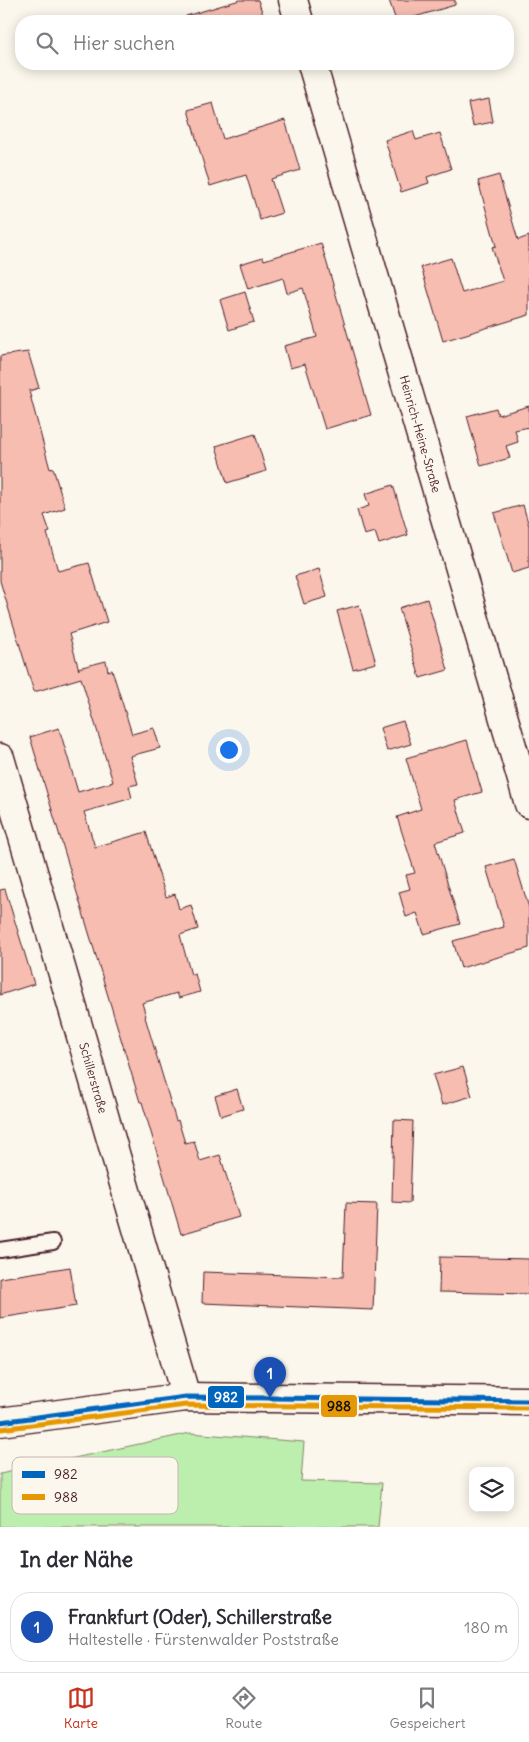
<!DOCTYPE html>
<html lang="de">
<head>
<meta charset="utf-8">
<style>
	body { margin:0; font-family:Delius,sans-serif; background:#f2f2f3; color:#2b2b33 }
	.controls { position:absolute; right:15px; bottom:15px; display:grid; overflow:hidden; border-radius:10px; box-shadow:0 2px 12px #0003 }
	.controls button { width:45px; height:45px; display:grid; place-items:center; padding:0; border:0; border-bottom:1px solid #e1e1e2; background:#fff; color:#2b2b33; font:25px sans-serif }
	.you { position:absolute; left:228px; top:749px; width:18px; height:18px; margin:-12px; border:4px solid #fff; border-radius:50%; background:#1a73e8; box-shadow:0 0 0 8px #1a73e833 }
	.badge { display:grid; place-items:center; width:32px; height:32px; border-radius:50%; background:#c8321e; color:#fff; font-size:16px; font-weight:700 }
	.pin { position:absolute; translate:-50% -41px; filter:drop-shadow(0 1px 2px #0008) }
	.pin::after { content:''; position:absolute; top:26px; width:18px; height:15px; background:inherit; clip-path:polygon(0 0,100% 0,50% 100%) }
	.list { margin:0; padding:0; list-style:none }
	h2 { display:flex; justify-content:space-between; align-items:center; height:65px; margin:0; padding:0 20px; font-size:21px }
	h2 small { font-size:16px; font-weight:400; color:#7c7c81 }
	.list li { display:grid; grid-template-columns:32px 1fr auto; gap:15px; align-items:center; box-sizing:border-box; height:70px; margin:0 10px 10px; padding:0 10px; border:1px solid #e1e1e2; border-radius:20px }
	.list b { display:block; font-size:19px; white-space:nowrap }
	.list p { margin:0; font-size:16px; white-space:nowrap; color:#7c7c81 }
	.list em { font-size:16px; font-style:normal; color:#7c7c81 }
	.icon { flex:none; width:28px; height:28px; fill:none; stroke:currentColor; stroke-width:2; stroke-linecap:round; stroke-linejoin:round }
	.map { position:relative; flex:none; width:529px; height:1527px; overflow:hidden }
	.search { position:absolute; background:#fff; box-shadow:0 2px 12px #0003; left:15px; right:15px; top:15px; height:55px; display:flex; align-items:center; gap:12px; box-sizing:border-box; padding:0 18px; border-radius:20px; color:#7c7c81; font-size:19px }
	.sheet { height:145px; background:#fff }
	nav { display:flex; justify-content:space-around; align-items:center; box-sizing:border-box; height:70px; border-top:1px solid #e1e1e2; background:#fff; font-size:14px; color:#7c7c81 }
	nav a { display:grid; justify-items:center; gap:2px }
	nav .on { color:#c8321e }
	.map>svg:first-child { display:block }
	.green { fill:#bceeae; stroke:#83866c }
	.building { fill:#f7bdb1; stroke:#4a1f2b }
	.lines { fill:none; stroke-linecap:round; stroke-linejoin:round }
	.service-casing { stroke:#4a1f2b; stroke-width:18 }
	.minor-casing { stroke:#4a1f2b; stroke-width:31 }
	.tertiary-casing { stroke:#4a1f2b; stroke-width:31 }
	.service { stroke:#fbf7ec; stroke-width:14 }
	.minor { stroke:#fbf7ec; stroke-width:28 }
	.tertiary { stroke:#fbf7ec; stroke-width:28 }
	.bus-1-casing { stroke:#fbf7ec; stroke-width:9 }
	.bus-2-casing { stroke:#fbf7ec; stroke-width:9 }
	.bus-1 { stroke:#0065bd; stroke-width:5 }
	.bus-2 { stroke:#e69804; stroke-width:5 }
	.labels { text-anchor:middle; stroke-width:4.5; stroke-linejoin:round; paint-order:stroke }
	.street-label { font-size:12px; fill:#4a1f2b; stroke:#fbf7ec }
	.key { fill:#fbf7ec; stroke:#c6b6b2; stroke-width:1 }
	.key-label { font-size:14px; fill:#4a1f2b }
	.line-badge { stroke:#fbf7ec; stroke-width:2 }
	.badge-label { font-size:14px; text-anchor:middle; font-weight:bold; fill:#fff }
	.pale-badge-label { font-size:14px; text-anchor:middle; font-weight:bold; fill:#111 }
</style>
</head>
<body>
<div class="map">
<svg width="529" height="1527" viewBox="0 0 529 1527">
	<rect width="100%" height="100%" fill="#fbf7ec"/>
	<filter id="ink" filterUnits="userSpaceOnUse"><feTurbulence type="fractalNoise" baseFrequency=".02" numOctaves="2"/><feDisplacementMap in="SourceGraphic" scale="10" xChannelSelector="R" yChannelSelector="G"/><feConvolveMatrix kernelMatrix="1 2 1 2 8 2 1 2 1" color-interpolation-filters="sRGB"/></filter>
	<g filter="url(#ink)">
		<path class="green" d="M 190,1433 L 304,1442 L 301,1481 L 382,1483 L 378,1527 L 0,1527 L 0,1474 Z"/>
		<g class="building">
			<path d="M 240,0 L 258,0 L 265,21 L 187,21 L 186,16 Z"/>
			<path d="M 389,0 L 455,0 L 455,5 L 401,21 L 396,21 Z"/>
			<path d="M 489,99 L 493,122 L 473,126 L 468,103 Z"/>
			<path d="M 213,103 L 223,139 L 285,120 L 300,170 L 271,179 L 282,213 L 260,220 L 246,175 L 210,186 L 188,110 Z"/>
			<path d="M 413,131 L 416,140 L 440,133 L 451,169 L 427,177 L 429,183 L 401,192 L 385,140 Z"/>
			<path d="M 499,175 L 518,240 L 529,236 L 529,315 L 443,341 L 421,267 L 451,258 L 462,293 L 503,281 L 492,247 L 496,246 L 478,181 Z"/>
			<path d="M 321,243 L 371,415 L 325,429 L 305,364 L 290,368 L 284,346 L 317,337 L 303,288 L 287,293 L 283,278 L 248,289 L 240,264 L 263,257 L 264,260 Z"/>
			<path d="M 245,292 L 254,322 L 229,330 L 220,300 Z"/>
			<path d="M 28,352 L 39,388 L 29,391 L 50,469 L 53,468 L 65,508 L 44,515 L 50,532 L 47,533 L 58,571 L 89,563 L 107,622 L 69,634 L 79,670 L 78,668 L 106,661 L 108,671 L 112,670 L 132,734 L 154,728 L 160,748 L 130,756 L 138,784 L 129,786 L 132,798 L 84,812 L 95,847 L 146,832 L 166,897 L 175,894 L 179,909 L 191,905 L 198,929 L 180,935 L 191,975 L 195,974 L 200,992 L 179,998 L 177,993 L 142,1003 L 146,1016 L 145,1017 L 176,1121 L 178,1120 L 185,1143 L 194,1141 L 200,1161 L 220,1155 L 239,1217 L 181,1234 L 142,1102 L 140,1102 L 30,737 L 59,728 L 78,792 L 113,782 L 81,678 L 34,692 L 0,581 L 0,356 Z"/>
			<path d="M 529,406 L 529,427 L 515,430 L 518,442 L 506,446 L 510,458 L 481,466 L 467,416 L 496,408 L 498,415 Z"/>
			<path d="M 255,434 L 266,471 L 227,483 L 216,446 Z"/>
			<path d="M 393,485 L 408,535 L 379,544 L 375,532 L 364,535 L 357,510 L 369,506 L 365,494 Z"/>
			<path d="M 523,505 L 529,526 L 529,568 L 512,573 L 494,513 Z"/>
			<path d="M 319,569 L 327,597 L 304,604 L 295,576 Z"/>
			<path d="M 427,599 L 448,670 L 420,678 L 399,608 Z"/>
			<path d="M 359,605 L 376,663 L 353,669 L 337,611 Z"/>
			<path d="M 403,721 L 411,744 L 387,751 L 380,728 Z"/>
			<path d="M 467,740 L 482,792 L 455,800 L 465,833 L 435,842 L 460,924 L 424,934 L 417,913 L 406,917 L 399,892 L 410,889 L 406,875 L 415,873 L 397,817 L 421,809 L 406,758 Z"/>
			<path d="M 514,859 L 529,908 L 529,948 L 461,968 L 453,941 L 504,927 L 486,867 Z"/>
			<path d="M 5,889 L 34,984 L 0,995 L 0,890 Z"/>
			<path d="M 463,1067 L 472,1096 L 442,1105 L 433,1075 Z"/>
			<path d="M 237,1089 L 243,1109 L 221,1116 L 215,1096 Z"/>
			<path d="M 394,1120 L 413,1121 L 410,1203 L 392,1202 Z"/>
			<path d="M 346,1203 L 377,1204 L 373,1310 L 202,1303 L 203,1272 L 343,1277 Z"/>
			<path d="M 440,1257 L 529,1259 L 529,1294 L 439,1292 Z"/>
			<path d="M 70,1267 L 76,1306 L 0,1318 L 0,1278 Z"/>
		</g>
		<g class="lines">
			<g class="service-casing">
				<path id="service" d="M 0,1250 L 53,1242"/>
			</g>
			<g class="minor-casing">
				<g id="minor">
					<path d="M 293,0 L 299,21"/>
					<path d="M 312,64 L 529,804"/>
					<path d="M 0,758 L 186,1397"/>
				</g>
			</g>
			<g class="tertiary-casing">
				<path id="tertiary" d="M 0,1422 L 186,1397 L 529,1401"/>
			</g>
			<use href="#service" class="service"/>
			<use href="#minor" class="minor"/>
			<use href="#tertiary" class="tertiary"/>
			<g class="bus-1-casing">
				<path id="bus-1" d="M 0,1422 L 186,1397 L 529,1401"/>
			</g>
			<g class="bus-2-casing">
				<path id="bus-2" d="M 1,1429 L 186,1405 L 529,1408"/>
			</g>
			<use href="#bus-1" class="bus-1"/>
			<use href="#bus-2" class="bus-2"/>
		</g>
	</g>
	<g class="labels">
		<g class="street-label">
			<text transform="translate(420 434) rotate(74)" y="4">Heinrich-Heine-Straße</text>
			<text transform="translate(93 1078) rotate(74)" y="4">Schillerstraße</text>
		</g>
	</g>
	<rect x="12" y="1457" width="166" height="57" rx="8" class="key"/>
	<rect x="22" y="1471" width="23" height="7" fill="#0065bd"/>
	<rect x="22" y="1494" width="23" height="6" fill="#e69804"/>
	<g class="key-label">
		<text x="54" y="1479">982</text>
		<text x="54" y="1502">988</text>
	</g>
	<g class="line-badge">
		<rect x="207" y="1385" width="38" height="24" rx="5" fill="#0065bd"/>
		<rect x="320" y="1394" width="38" height="24" rx="5" fill="#e69804"/>
	</g>
	<g class="badge-label">
		<text x="226" y="1402">982</text>
	</g>
	<g class="pale-badge-label">
		<text x="339" y="1411">988</text>
	</g>
</svg>
<div class="controls">
<button><svg class="icon" aria-label="layers" viewBox="0 0 24 24"><path d="M12 4l9 5-9 5-9-5zM3 14l9 5 9-5"/></svg></button>
</div>
<div class="you"></div>
<div class="pin badge" style="left:270px;top:1398px;background:#1a4fb4">1</div>
<div class="search"><svg class="icon" aria-label="search" viewBox="0 0 24 24"><circle cx="10" cy="10" r="6"/><path d="M15 15l6 6"/></svg>Hier suchen</div>
</div>
<section class="sheet">
<h2>In der Nähe<small></small></h2>
<ul class="list">
<li><span class="badge" style="background:#1a4fb4">1</span><div><b>Frankfurt (Oder), Schillerstraße</b><p>Haltestelle · Fürstenwalder Poststraße</p></div><em>180 m</em></li>
</ul>
</section>
<nav>
<a class="on"><svg class="icon" aria-label="map" viewBox="0 0 24 24"><path d="M3 6l6-2 6 2 6-2v14l-6 2-6-2-6 2zM9 4v14M15 6v14"/></svg>Karte</a>
<a><svg class="icon" aria-label="directions" viewBox="0 0 24 24"><path d="M12 3l9 9-9 9-9-9zM9 14v-3h6M13 9l2 2-2 2"/></svg>Route</a>
<a><svg class="icon" aria-label="saved" viewBox="0 0 24 24"><path d="M7 4h10v16l-5-4-5 4z"/></svg>Gespeichert</a>
</nav>
</body>
</html>
